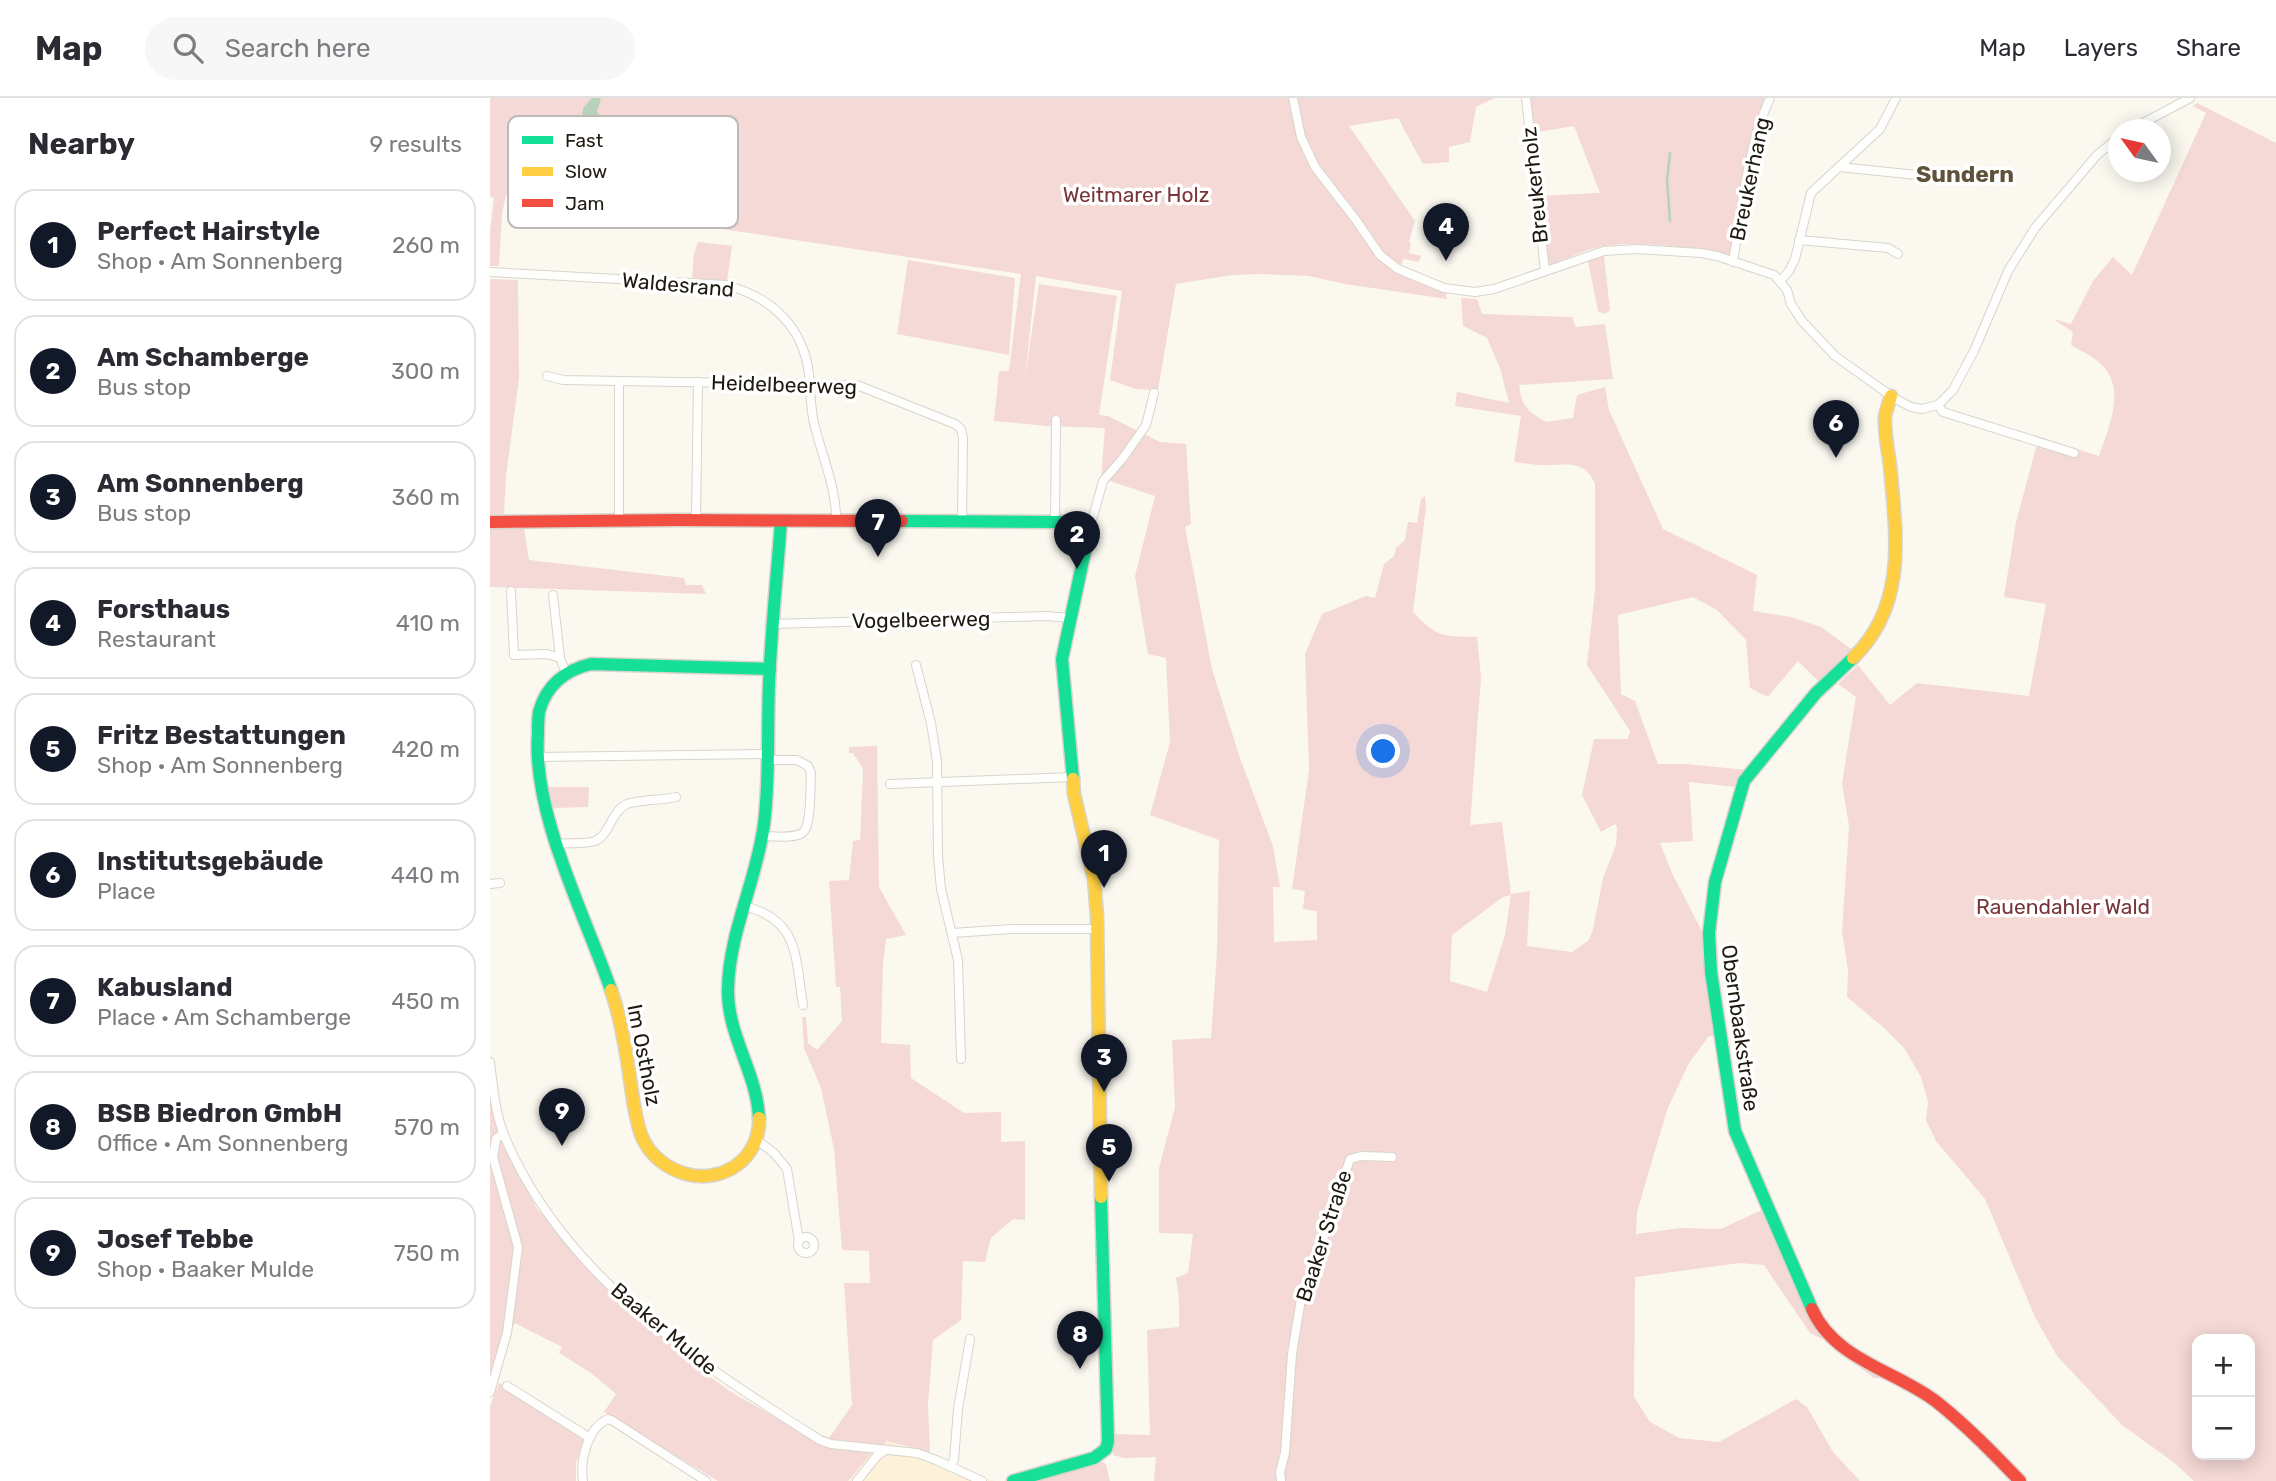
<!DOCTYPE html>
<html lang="en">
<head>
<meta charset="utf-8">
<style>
	body { margin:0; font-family:Rubik,sans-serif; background:#f7f7f7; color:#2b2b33 }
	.controls { position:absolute; right:21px; bottom:21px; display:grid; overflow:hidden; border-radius:14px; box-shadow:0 4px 18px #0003 }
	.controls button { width:63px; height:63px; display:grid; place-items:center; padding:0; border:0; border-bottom:2px solid #e1e1e2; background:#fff; color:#2b2b33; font:35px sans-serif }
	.compass { position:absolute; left:1618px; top:21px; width:63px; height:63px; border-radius:50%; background:#fff; box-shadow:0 4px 18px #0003; rotate:303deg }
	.you { position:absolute; left:894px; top:654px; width:24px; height:24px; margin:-18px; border:5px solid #fff; border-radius:50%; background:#1a73e8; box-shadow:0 0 0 10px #1a73e833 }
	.badge { display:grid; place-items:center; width:46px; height:46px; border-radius:50%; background:#111827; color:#fff; font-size:23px; font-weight:700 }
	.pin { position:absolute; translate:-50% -58px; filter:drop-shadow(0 2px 4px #0008) }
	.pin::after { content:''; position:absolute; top:37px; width:24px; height:21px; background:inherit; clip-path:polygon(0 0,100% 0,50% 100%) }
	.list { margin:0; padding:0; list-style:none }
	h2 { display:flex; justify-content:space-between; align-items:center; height:91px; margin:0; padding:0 28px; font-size:30px }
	h2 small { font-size:23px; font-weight:400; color:#7c7c81 }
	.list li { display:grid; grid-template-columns:46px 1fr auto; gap:21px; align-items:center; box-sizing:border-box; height:112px; margin:0 14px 14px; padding:0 14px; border:2px solid #e1e1e2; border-radius:21px }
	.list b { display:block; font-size:26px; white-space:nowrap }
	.list p { margin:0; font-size:23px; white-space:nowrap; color:#7c7c81 }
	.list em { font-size:23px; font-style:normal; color:#7c7c81 }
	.icon { flex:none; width:38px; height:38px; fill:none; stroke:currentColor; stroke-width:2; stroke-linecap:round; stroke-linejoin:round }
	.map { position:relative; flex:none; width:1786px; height:1383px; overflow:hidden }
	header { display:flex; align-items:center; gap:42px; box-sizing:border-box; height:98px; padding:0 35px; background:#fff; border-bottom:2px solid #e1e1e2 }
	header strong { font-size:33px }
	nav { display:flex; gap:38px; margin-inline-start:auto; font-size:24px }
	.search { width:490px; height:63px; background:#f7f7f7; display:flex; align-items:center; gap:18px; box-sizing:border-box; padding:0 24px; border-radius:38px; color:#7c7c81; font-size:26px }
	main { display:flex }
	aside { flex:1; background:#fff }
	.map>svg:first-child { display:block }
	.built { fill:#fdf1d9 }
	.green { fill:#f4d9d6; fill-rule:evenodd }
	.water { fill:#b6d3ba }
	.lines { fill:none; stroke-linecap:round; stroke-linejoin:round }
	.stream { stroke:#b6d3ba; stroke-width:2.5 }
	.street-casing { stroke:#d8d4cb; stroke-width:10 }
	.fast-casing { stroke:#d8d4cb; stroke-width:15 }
	.slow-casing { stroke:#d8d4cb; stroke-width:15 }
	.jam-casing { stroke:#d8d4cb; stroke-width:15 }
	.street { stroke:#fefefd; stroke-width:8 }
	.fast { stroke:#16e098; stroke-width:12 }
	.slow { stroke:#ffcf43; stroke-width:12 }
	.jam { stroke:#f24e42; stroke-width:12 }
	.labels { text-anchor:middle; stroke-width:7; stroke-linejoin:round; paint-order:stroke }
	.street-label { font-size:21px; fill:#1f1a0f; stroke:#fff }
	.park-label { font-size:21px; fill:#783438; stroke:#fff }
	.neighbourhood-label { font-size:23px; font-weight:bold; fill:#5f5238; stroke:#fff }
	.key { fill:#fff; stroke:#bcbab7; stroke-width:2 }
	.key-label { font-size:19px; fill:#1f1a0f }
</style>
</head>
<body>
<header>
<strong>Map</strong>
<div class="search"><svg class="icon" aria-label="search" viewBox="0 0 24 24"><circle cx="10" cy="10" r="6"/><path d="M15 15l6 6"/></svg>Search here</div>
<nav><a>Map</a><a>Layers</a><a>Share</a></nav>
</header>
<main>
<aside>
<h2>Nearby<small>9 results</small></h2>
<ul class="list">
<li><span class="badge">1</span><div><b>Perfect Hairstyle</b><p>Shop · Am Sonnenberg</p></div><em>260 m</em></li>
<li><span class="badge">2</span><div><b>Am Schamberge</b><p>Bus stop</p></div><em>300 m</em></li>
<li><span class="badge">3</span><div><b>Am Sonnenberg</b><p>Bus stop</p></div><em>360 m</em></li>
<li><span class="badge">4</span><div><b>Forsthaus</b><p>Restaurant</p></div><em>410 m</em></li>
<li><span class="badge">5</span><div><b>Fritz Bestattungen</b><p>Shop · Am Sonnenberg</p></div><em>420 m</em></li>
<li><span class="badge">6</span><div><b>Institutsgebäude</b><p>Place</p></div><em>440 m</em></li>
<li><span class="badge">7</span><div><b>Kabusland</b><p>Place · Am Schamberge</p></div><em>450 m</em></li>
<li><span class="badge">8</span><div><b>BSB Biedron GmbH</b><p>Office · Am Sonnenberg</p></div><em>570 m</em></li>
<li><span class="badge">9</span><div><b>Josef Tebbe</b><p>Shop · Baaker Mulde</p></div><em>750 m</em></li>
</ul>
</aside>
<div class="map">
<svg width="1786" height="1383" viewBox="0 0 1786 1383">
	<rect width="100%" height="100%" fill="#fbf8f0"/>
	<path class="built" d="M 397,1342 L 440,1354 L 488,1379 L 505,1383 L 358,1383 L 380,1357 Z"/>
	<g class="green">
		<path d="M 0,0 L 1005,0 L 986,9 L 980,44 L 959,49 L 959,64 L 933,66 L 908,20 L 859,28 L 925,123 L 919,144 L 921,145 L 919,155 L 931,158 L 929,164 L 914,161 L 914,160 L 911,167 L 953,184 L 957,201 L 855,186 L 819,178 L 771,176 L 742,177 L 686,186 L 668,292 L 646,291 L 620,282 L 632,193 L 546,178 L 535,279 L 549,186 L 627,198 L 609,317 L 618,318 L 670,344 L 696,346 L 701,426 L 695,429 L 722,571 L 750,660 L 783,748 L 790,789 L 783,789 L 784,844 L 827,842 L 827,813 L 813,811 L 815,793 L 802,791 L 819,672 L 815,556 L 832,516 L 876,498 L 885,500 L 894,466 L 904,458 L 906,450 L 915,442 L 918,424 L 927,425 L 931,401 L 935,398 L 936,409 L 923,514 C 947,540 953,538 987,539 L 991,579 L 980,727 L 1012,724 L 1021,796 L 1040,793 L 1037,848 L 1082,854 L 1099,842 L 1103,831 L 1113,780 L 1126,747 L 1127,729 L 1125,726 L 1111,734 L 1092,697 L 1104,641 L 1138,641 L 1140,633 L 1097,567 L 1105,492 L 1105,386 C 1094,360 1075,368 1052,367 C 1042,367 1033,365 1024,364 L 1031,318 L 965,308 L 967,294 L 1019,305 L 1010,270 L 997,240 L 973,228 L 971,200 L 987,201 L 992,216 L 1082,219 L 1086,229 L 1115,226 L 1123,281 L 1029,287 C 1032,309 1037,313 1056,324 L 1083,320 L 1087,297 L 1115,289 L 1119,312 L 1173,431 L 1267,477 L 1263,513 L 1301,519 L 1331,529 L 1364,553 L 1330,585 L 1308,563 L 1278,599 L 1260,590 L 1256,542 L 1227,512 L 1203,499 L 1128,517 L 1131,596 L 1145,603 L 1168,666 L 1196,666 L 1257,672 L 1247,689 L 1199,684 L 1203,743 L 1170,745 L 1182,775 L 1216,841 L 1230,938 L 1219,938 L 1199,965 L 1177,1012 L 1147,1114 L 1146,1139 L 1147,1136 L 1190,1130 L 1231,1131 L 1276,1110 L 1325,1226 L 1400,1280 L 1384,1280 L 1334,1242 L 1320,1235 L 1274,1167 L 1250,1165 L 1145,1179 L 1144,1299 L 1160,1324 L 1189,1340 L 1229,1344 L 1306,1301 L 1317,1309 L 1343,1354 L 1370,1383 L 664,1383 L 666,1359 L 634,1360 L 623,1357 L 623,1336 L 660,1337 L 657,1232 L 689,1229 L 689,1202 L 686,1180 L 698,1175 L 703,1136 L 669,1135 L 669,1070 L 685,1009 L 682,942 L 721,940 L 727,854 L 729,742 L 660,717 L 680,644 L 676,560 L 658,556 L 645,478 L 665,398 L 611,380 L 615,330 L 557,328 L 504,323 L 509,273 L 519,273 L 531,176 L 172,122 L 136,98 L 135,78 L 66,66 C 56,85 36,91 16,97 L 12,116 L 9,168 L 0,168 L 0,134 L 4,100 L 0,98 ZM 1021,797 L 1015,837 L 997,894 L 960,883 L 962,837 L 1013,799 Z"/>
		<path d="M 1037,0 L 1277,0 C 1256,50 1251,102 1243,155 L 1239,158 C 1199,150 1155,142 1114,148 C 1095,151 1075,162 1057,168 L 1048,98 L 1110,95 L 1084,28 L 1042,35 Z"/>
		<path d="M 1707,5 L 1786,45 L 1786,1383 L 1704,1383 L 1682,1363 L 1632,1327 L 1567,1258 L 1545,1219 L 1495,1101 L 1446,1043 L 1436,1022 L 1438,1003 L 1431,979 L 1414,950 L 1394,930 L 1357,899 L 1358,873 L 1352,833 L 1359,728 L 1352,685 L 1366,599 L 1348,586 L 1368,567 L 1400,607 L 1427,585 L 1539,598 L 1556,506 L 1514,499 L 1526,424 L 1549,339 L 1609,358 C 1617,333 1634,298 1617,273 C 1608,260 1593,254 1581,247 L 1583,234 L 1563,221 L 1581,226 L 1603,183 L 1623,159 L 1642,177 L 1716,15 L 1703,8 ZM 1707,1241 L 1760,1241 L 1760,1357 L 1707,1357 Z"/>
		<path d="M 208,144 L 242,148 L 237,183 L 202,180 L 204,156 Z"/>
		<path d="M 1114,158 L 1120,212 L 1115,216 L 1108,213 L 1098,163 Z"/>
		<path d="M 418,162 L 525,180 L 519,257 L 407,236 Z"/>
		<path d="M 0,181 L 28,182 L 29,280 L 16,378 L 14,416 L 0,417 Z"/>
		<path d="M 34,430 L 39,462 L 194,480 L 196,487 L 212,487 L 216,496 L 0,489 L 0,431 Z"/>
		<path d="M 387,648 L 389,789 L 416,837 L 396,841 L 393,867 L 391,945 L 420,947 L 421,980 L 474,1015 L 511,1014 L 511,1044 L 535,1043 L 535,1122 L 523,1121 L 501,1140 L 495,1164 L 473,1163 L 471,1222 L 443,1242 L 438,1307 L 440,1354 L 397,1343 L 380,1357 L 358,1383 L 228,1383 L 114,1314 L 126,1296 L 101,1275 L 69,1255 L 72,1249 L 25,1225 L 14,1242 L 0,1290 L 0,985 L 10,1040 L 47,1111 L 138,1207 L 198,1259 L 208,1270 L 241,1294 L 334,1347 L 362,1307 L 354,1185 L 380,1185 L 379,1153 L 352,1152 L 344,1051 L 331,990 L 314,950 L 312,919 L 316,919 L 318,945 L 327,952 L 352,923 L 350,889 L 346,889 L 339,783 L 359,782 L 363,743 L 370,742 L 373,671 L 363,655 L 359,655 L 359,649 Z"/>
		<path d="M 57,689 L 99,689 L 98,709 L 62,710 Z"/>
		<path d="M 9,1285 L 95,1339 L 86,1365 L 86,1383 L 0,1383 L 0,1308 Z"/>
		<path d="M 600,1358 L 616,1366 L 620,1383 L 516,1383 Z"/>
	</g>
	<path class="water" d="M 102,0 L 111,0 L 107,14 L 117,26 L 115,29 L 100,36 L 100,50 C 89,50 85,48 82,37 L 91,26 L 93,10 Z"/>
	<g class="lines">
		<g class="stream">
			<path d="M 85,60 L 86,58"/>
			<path d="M 1180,123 L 1177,82 L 1180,55"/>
		</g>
		<g class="street-casing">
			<g id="street">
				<path d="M 803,0 L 811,39 L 825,69 L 866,122 L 890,157 L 908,171 L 954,190 L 985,194 L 1004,191 L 1114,153 L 1147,151 L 1211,155 L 1227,158 L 1284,177 L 1297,192 L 1301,206 L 1312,223 L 1345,258 L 1404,300 L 1421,309 L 1432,311 L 1448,307 L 1463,292 L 1484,253 L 1518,173 L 1545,130 L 1607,57 L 1629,39"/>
				<path d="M 1036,0 L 1055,173"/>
				<path d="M 1640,32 L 1700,0"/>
				<path d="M 1349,69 L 1427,77"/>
				<path d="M 1309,142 L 1398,150 L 1408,156"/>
				<path d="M 1243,164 C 1252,109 1257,51 1280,0"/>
				<path d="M 0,174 L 236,187 C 281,199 313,228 319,276 C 321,294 320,312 325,329 C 333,361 347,392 346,424"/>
				<path d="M 1290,183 L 1299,173 L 1305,161 L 1321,95 L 1390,31 L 1406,0"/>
				<path d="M 57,278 L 73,282 L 367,287 L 465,326 L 471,331 L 473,340 L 472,424"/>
				<path d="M 129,283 L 129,422"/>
				<path d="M 1448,307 L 1453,314 L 1584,355"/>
				<path d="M 206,422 L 208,284"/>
				<path d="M 565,424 L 566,322"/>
				<path d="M 598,428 L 603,419 L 613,383 L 633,360 L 656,327 L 664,295"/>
				<path d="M 21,493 L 24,557 L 57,556 L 70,560"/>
				<path d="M 63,497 L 70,560 L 76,575"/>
				<path d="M 283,526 L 556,518 L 580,520"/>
				<path d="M 426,567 L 441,625 L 447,663 L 448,758 L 451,791 L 468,862 L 471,961"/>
				<path d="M 48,659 L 278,656"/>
				<path d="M 400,686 L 582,679"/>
				<path d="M 272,738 C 283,738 303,741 312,735 C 322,730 320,687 321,675 L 318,668 L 307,662 L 278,662"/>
				<path d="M 66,746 C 78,744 93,747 105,743 C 120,737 121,713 137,706 C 147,702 173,702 186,699"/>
				<path d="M 0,786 L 10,785"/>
				<path d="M 254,808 C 310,822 305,859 313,907"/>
				<path d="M 462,835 L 522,831 L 607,831"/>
				<path d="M 0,964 C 3,988 5,1014 14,1037 C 72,1177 206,1264 330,1342 L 341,1346 L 427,1355 L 446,1362 L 492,1383"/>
				<path d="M 267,1042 L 284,1055 L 297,1071 L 309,1143"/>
				<circle cx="316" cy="1147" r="8"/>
				<path d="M 17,1288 L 100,1340"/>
				<path d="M 0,1294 L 17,1235 L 28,1149 L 3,1059 L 6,1041 L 13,1035"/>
				<path d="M 460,1368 L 464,1362 L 468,1311 L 480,1241"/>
				<path d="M 93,1383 C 90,1363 97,1330 118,1321 L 123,1323 L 216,1383"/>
				<path d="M 367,1383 L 386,1359 L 395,1352"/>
				<path d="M 791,1383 L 790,1374 L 795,1355 L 802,1256 L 812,1195 L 823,1171 L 860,1061 L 871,1058 L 902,1059"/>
			</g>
		</g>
		<g class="fast-casing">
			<g id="fast">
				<path d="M 412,423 L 572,424 L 598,428 L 598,439 L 572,561 L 583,681"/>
				<path d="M 121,892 C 95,817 42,715 48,636 C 48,629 48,621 49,614 C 56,588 75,572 101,566 L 280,571"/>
				<path d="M 269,1020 C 267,975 237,937 238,891 C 239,834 267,782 274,726 C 280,680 277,633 279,587 C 281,533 287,478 291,423"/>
				<path d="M 1322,1211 L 1245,1033 L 1221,874 L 1219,835 L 1225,784 L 1254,683 L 1326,595 L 1363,560"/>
				<path d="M 523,1383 L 604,1360 L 616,1351 L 618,1343 L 611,1099"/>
			</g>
		</g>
		<g class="slow-casing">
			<g id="slow">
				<path d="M 1363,560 C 1418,507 1406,436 1400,367 C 1398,352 1394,334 1395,319 C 1396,312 1399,305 1401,298"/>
				<path d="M 583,681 L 584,696 L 604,781 L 607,818 L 611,1099"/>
				<path d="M 121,892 C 131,921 136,951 140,981 C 143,1000 145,1022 152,1039 C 160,1058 178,1071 196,1076 C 214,1081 233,1077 247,1067 C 262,1056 270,1038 269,1020"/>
			</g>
		</g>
		<g class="jam-casing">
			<g id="jam">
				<path d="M 0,424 L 186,422 L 412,423"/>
				<path d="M 1322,1211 C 1345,1263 1408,1273 1448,1305 C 1478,1329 1504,1356 1530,1383"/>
			</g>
		</g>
		<use href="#street" class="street"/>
		<use href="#fast" class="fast"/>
		<use href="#slow" class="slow"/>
		<use href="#jam" class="jam"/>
	</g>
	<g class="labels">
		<g class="street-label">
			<text transform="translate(1260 81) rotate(-78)" y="7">Breukerhang</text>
			<text transform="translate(1045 87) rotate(-96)" y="7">Breukerholz</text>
			<text transform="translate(188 187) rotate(5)" y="7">Waldesrand</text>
			<text transform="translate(294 287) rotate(2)" y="7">Heidelbeerweg</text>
			<text transform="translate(431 522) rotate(-1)" y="7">Vogelbeerweg</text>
			<text transform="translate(1250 930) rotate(82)" y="7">Obernbaakstraße</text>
			<text transform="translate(154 957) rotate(79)" y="7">Im Ostholz</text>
			<text transform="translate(834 1138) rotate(-72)" y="7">Baaker Straße</text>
			<text transform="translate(174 1231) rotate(40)" y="7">Baaker Mulde</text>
		</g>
		<g class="park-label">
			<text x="646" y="104">Weitmarer Holz</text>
			<text x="1573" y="816">Rauendahler Wald</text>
		</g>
		<g class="neighbourhood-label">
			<text x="1475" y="84">Sundern</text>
		</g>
	</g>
	<rect x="18" y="18" width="230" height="112" rx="10" class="key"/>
	<rect x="32" y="38" width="31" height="8" fill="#16e098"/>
	<rect x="32" y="69" width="31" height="9" fill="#ffcf43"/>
	<rect x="32" y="101" width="31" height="8" fill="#f24e42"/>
	<g class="key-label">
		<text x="75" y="49">Fast</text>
		<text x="75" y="80">Slow</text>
		<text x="75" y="112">Jam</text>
	</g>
</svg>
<div class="controls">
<button>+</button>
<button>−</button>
</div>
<svg class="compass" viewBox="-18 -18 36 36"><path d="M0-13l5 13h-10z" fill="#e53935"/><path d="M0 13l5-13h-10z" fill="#7c7c81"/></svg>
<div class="you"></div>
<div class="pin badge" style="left:614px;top:790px">1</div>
<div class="pin badge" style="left:587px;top:471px">2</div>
<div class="pin badge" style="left:614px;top:994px">3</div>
<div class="pin badge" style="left:956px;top:163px">4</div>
<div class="pin badge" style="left:619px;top:1084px">5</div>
<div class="pin badge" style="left:1346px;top:360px">6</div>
<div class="pin badge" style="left:388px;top:459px">7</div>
<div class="pin badge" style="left:590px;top:1271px">8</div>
<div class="pin badge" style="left:72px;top:1048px">9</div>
</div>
</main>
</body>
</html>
